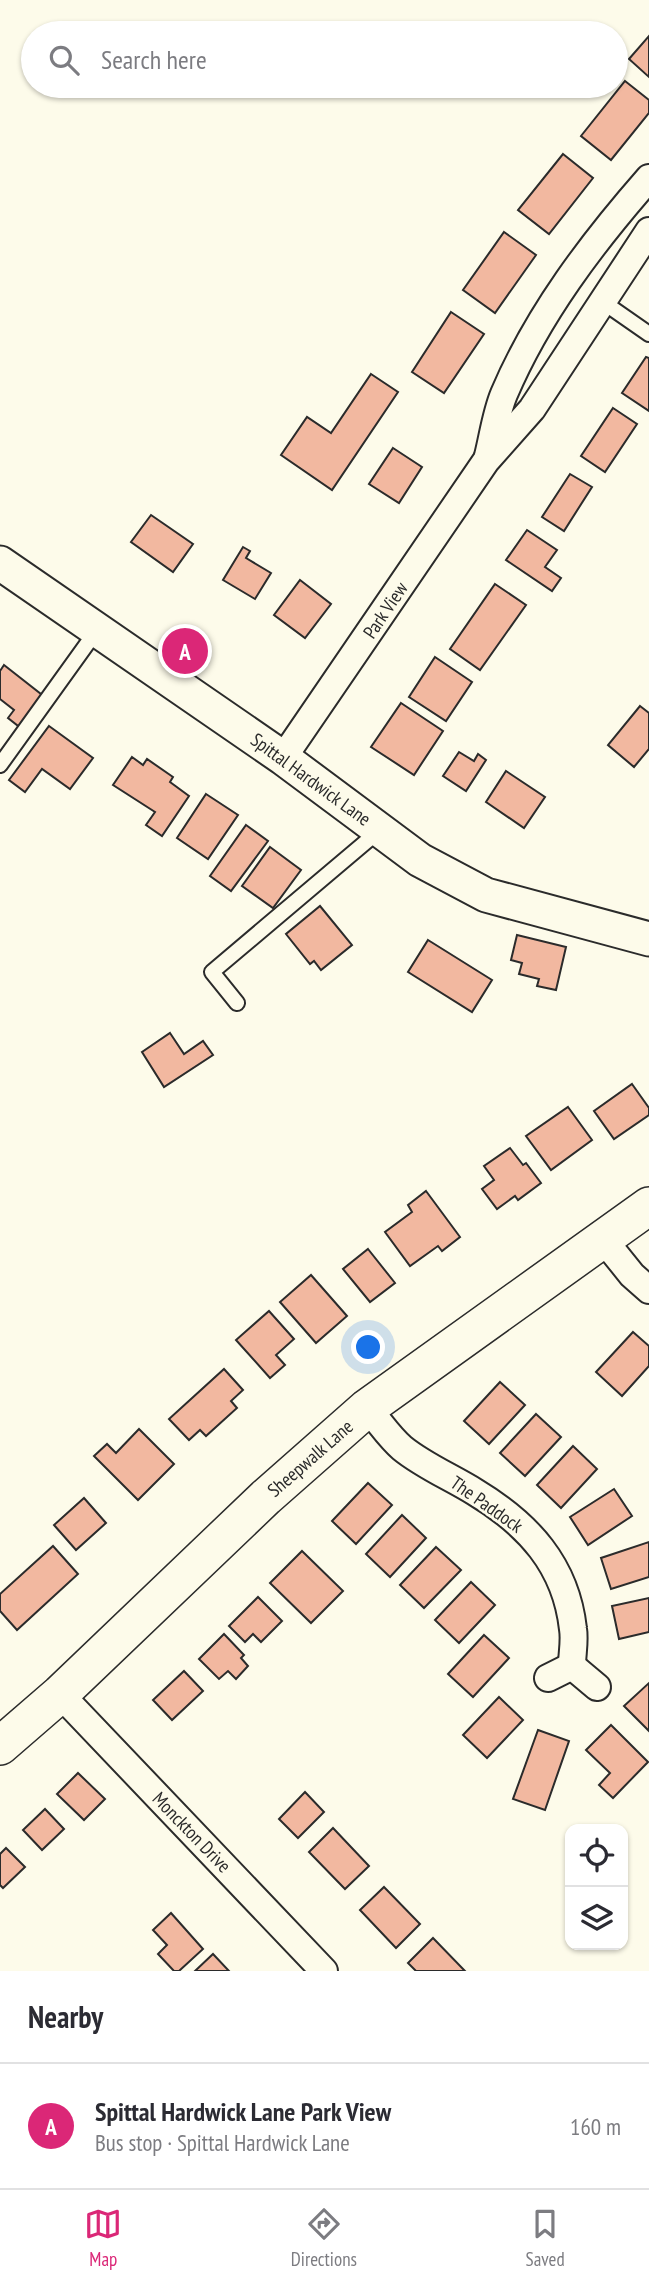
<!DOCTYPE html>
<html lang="en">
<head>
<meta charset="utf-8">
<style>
	body { margin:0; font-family:"PT Sans Narrow",sans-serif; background:#f7f7f7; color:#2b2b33 }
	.controls { position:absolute; right:21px; bottom:21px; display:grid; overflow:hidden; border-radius:14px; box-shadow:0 2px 5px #0004 }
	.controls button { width:63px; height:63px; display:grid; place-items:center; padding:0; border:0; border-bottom:2px solid #e1e1e2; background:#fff; color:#2b2b33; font:35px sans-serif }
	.you { position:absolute; left:369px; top:1348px; width:24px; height:24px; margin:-18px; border:5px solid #fff; border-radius:50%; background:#1a73e8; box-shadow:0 0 0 10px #1a73e833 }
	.badge { display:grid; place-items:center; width:46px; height:46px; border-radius:50%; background:#db2777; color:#fff; font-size:23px; font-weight:700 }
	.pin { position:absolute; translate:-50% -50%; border:4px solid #fff; box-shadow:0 2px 7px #0006 }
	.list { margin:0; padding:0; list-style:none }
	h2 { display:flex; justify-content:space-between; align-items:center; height:91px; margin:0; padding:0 28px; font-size:30px }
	h2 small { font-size:23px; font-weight:400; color:#7c7c81 }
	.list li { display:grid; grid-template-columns:46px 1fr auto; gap:21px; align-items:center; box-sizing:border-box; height:126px; padding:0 28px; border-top:2px solid #e1e1e2 }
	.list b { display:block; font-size:26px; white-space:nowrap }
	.list p { margin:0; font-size:23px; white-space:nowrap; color:#7c7c81 }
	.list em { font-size:23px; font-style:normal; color:#7c7c81 }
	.icon { flex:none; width:38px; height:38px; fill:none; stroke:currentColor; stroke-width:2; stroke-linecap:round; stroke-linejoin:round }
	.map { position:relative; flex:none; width:649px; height:1971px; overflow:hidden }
	.search { position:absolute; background:#fff; box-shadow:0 2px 5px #0004; left:21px; right:21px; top:21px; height:77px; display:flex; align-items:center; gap:18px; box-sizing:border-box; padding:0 24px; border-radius:38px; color:#7c7c81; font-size:26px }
	.sheet { height:217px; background:#fff }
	nav { display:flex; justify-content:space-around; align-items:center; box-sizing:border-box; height:98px; border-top:2px solid #e1e1e2; background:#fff; font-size:19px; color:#7c7c81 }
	nav a { display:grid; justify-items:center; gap:4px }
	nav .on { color:#db2777 }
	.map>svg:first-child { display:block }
	.building { fill:#f2b8a0; stroke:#2b2b2b; stroke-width:2 }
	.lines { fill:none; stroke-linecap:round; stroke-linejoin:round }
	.service-casing { stroke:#2b2b2b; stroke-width:18 }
	.minor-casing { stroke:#2b2b2b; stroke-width:30 }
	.tertiary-casing { stroke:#2b2b2b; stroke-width:37 }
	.secondary-casing { stroke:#2b2b2b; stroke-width:40 }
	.service { stroke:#fdfbea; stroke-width:14 }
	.minor { stroke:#fdfbea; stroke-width:26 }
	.tertiary { stroke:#fdfbea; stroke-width:33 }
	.secondary { stroke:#fdfbea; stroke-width:37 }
	.labels { text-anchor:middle; stroke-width:5; stroke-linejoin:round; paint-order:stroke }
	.street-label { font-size:19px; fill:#2b2b2b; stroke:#fdfbea }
</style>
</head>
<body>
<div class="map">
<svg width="649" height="1971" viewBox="0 0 649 1971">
	<rect width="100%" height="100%" fill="#fdfbea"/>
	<g class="building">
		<path d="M 649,36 L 649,77 L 629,59 Z"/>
		<path d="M 625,81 L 649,100 L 649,113 L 611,160 L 581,136 Z"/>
		<path d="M 563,154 L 593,178 L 549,234 L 518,210 Z"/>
		<path d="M 504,232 L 536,255 L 495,313 L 463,290 Z"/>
		<path d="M 451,312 L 484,334 L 444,393 L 412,372 Z"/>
		<path d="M 646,357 L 649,358 L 649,411 L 622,393 Z"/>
		<path d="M 371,374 L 398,392 L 332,490 L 281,455 L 307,417 L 331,433 Z"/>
		<path d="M 613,408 L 637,424 L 605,472 L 581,456 Z"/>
		<path d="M 393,448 L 422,467 L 399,503 L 369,484 Z"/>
		<path d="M 570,474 L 592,487 L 564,531 L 542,517 Z"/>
		<path d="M 151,515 L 193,544 L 173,572 L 131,542 Z"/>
		<path d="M 527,530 L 557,550 L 545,567 L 561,578 L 552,591 L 506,560 Z"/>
		<path d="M 243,547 L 250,551 L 246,558 L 271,573 L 255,599 L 223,580 Z"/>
		<path d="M 300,580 L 331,604 L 305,638 L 274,615 Z"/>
		<path d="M 495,584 L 526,605 L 480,670 L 450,649 Z"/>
		<path d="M 435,657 L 472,682 L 446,721 L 409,697 Z"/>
		<path d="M 4,665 L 46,698 L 22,729 L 8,718 L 14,710 L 0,699 L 0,671 Z"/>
		<path d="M 401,703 L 443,731 L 414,775 L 371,747 Z"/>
		<path d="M 640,706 L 649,713 L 649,749 L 634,767 L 608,745 Z"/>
		<path d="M 49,726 L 93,758 L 70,789 L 42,769 L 25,792 L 9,780 Z"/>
		<path d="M 459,752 L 474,761 L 478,754 L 486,760 L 466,791 L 443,776 Z"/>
		<path d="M 132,757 L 143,765 L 147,759 L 173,777 L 170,782 L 189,796 L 162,836 L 146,825 L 155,812 L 113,785 Z"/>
		<path d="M 506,771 L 545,797 L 524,828 L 486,802 Z"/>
		<path d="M 206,794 L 238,815 L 208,859 L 177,838 Z"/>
		<path d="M 246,825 L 268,841 L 231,891 L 210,876 Z"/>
		<path d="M 270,847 L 301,870 L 273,908 L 242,886 Z"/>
		<path d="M 320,906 L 352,945 L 321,970 L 314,961 L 310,964 L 286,934 Z"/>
		<path d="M 517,935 L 566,947 L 556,990 L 537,986 L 539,979 L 519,974 L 522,963 L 511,960 Z"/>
		<path d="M 428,940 L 492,980 L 472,1012 L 408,972 Z"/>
		<path d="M 170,1033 L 184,1054 L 203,1041 L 213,1055 L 164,1087 L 142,1052 Z"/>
		<path d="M 632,1084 L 649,1108 L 649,1115 L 614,1139 L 594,1111 Z"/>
		<path d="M 568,1107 L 592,1140 L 551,1170 L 526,1136 Z"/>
		<path d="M 510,1148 L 523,1165 L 526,1163 L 541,1183 L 518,1200 L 515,1196 L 497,1209 L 482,1189 L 494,1180 L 484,1166 Z"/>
		<path d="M 426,1191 L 460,1237 L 442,1251 L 438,1246 L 410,1266 L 385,1232 L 412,1212 L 408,1205 Z"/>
		<path d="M 368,1249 L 395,1283 L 370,1302 L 343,1269 Z"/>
		<path d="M 311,1275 L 347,1316 L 316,1343 L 280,1302 Z"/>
		<path d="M 269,1311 L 294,1339 L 276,1355 L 285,1365 L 270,1378 L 236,1340 Z"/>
		<path d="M 633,1332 L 649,1346 L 649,1366 L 622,1396 L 596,1372 Z"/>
		<path d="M 224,1369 L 243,1390 L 231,1401 L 237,1408 L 206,1436 L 200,1430 L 189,1440 L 169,1419 Z"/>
		<path d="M 500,1382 L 525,1405 L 489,1444 L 464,1421 Z"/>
		<path d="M 536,1414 L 561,1437 L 525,1476 L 500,1453 Z"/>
		<path d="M 139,1429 L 174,1464 L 138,1500 L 94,1456 L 107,1444 L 116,1453 Z"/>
		<path d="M 573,1446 L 597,1469 L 561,1508 L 537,1485 Z"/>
		<path d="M 368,1483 L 392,1505 L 356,1544 L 332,1521 Z"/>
		<path d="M 614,1489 L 632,1516 L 588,1545 L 570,1517 Z"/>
		<path d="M 84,1498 L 106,1523 L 76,1550 L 54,1525 Z"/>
		<path d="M 402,1515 L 426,1538 L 390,1577 L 366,1554 Z"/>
		<path d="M 649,1542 L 649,1577 L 611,1589 L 601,1558 Z"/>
		<path d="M 53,1546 L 78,1574 L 17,1630 L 0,1611 L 0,1594 Z"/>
		<path d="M 436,1547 L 461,1570 L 424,1608 L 400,1585 Z"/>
		<path d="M 302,1551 L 343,1591 L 311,1623 L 270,1583 Z"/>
		<path d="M 471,1582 L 495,1605 L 459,1643 L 435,1620 Z"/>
		<path d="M 258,1597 L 282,1621 L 261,1642 L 253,1634 L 245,1642 L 229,1626 Z"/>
		<path d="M 649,1598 L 649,1632 L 619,1639 L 612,1606 Z"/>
		<path d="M 224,1634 L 244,1655 L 241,1658 L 248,1666 L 236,1679 L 228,1671 L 219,1679 L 199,1659 Z"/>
		<path d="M 484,1635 L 509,1658 L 473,1697 L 448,1674 Z"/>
		<path d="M 184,1671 L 203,1691 L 172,1720 L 153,1700 Z"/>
		<path d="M 649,1683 L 649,1731 L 624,1706 Z"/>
		<path d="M 499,1697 L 523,1720 L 487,1758 L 463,1735 Z"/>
		<path d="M 611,1725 L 648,1762 L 613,1798 L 599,1785 L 610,1773 L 586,1750 Z"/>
		<path d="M 538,1730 L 569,1741 L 545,1810 L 513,1799 Z"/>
		<path d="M 78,1773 L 105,1799 L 84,1820 L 57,1794 Z"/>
		<path d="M 305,1792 L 324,1812 L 298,1838 L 279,1819 Z"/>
		<path d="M 45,1809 L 64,1829 L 42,1850 L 23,1830 Z"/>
		<path d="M 333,1828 L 369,1866 L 345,1889 L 309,1852 Z"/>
		<path d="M 6,1848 L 25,1867 L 3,1888 L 0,1885 L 0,1854 Z"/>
		<path d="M 384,1887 L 420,1924 L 396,1948 L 360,1910 Z"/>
		<path d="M 171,1913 L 203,1949 L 179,1971 L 174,1971 L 158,1954 L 167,1945 L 153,1930 Z"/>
		<path d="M 433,1938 L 465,1971 L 416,1971 L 408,1963 Z"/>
		<path d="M 213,1954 L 229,1971 L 195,1971 Z"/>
	</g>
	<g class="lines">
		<g class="service-casing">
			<g id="service">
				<path d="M 603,302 L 649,334"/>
				<path d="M 0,765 L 97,630"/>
				<path d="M 237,1003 L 212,972 L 380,830"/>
			</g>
		</g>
		<g class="minor-casing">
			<g id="minor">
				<path d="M 488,456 C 493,436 496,413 504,394 C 538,314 592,243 649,178"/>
				<path d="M 283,758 L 486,461 L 532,409 L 649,231"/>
				<path d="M 603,1239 L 632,1275 L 649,1290"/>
				<path d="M 367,1408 C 379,1421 389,1437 402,1448 C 424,1466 451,1477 475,1492 C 528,1524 566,1565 573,1629 C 575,1641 572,1654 572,1666"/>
				<path d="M 548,1678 L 572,1666 L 597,1687"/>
				<path d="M 60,1694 L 324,1971"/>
			</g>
		</g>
		<g class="tertiary-casing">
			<path id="tertiary" d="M 0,563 L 283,758 L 420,860 L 486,895 L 649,939"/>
		</g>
		<g class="secondary-casing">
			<path id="secondary" d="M 0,1746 L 60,1694 L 266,1497 L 367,1408 L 649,1206"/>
		</g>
		<use href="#service" class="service"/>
		<use href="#minor" class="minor"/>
		<use href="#tertiary" class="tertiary"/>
		<use href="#secondary" class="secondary"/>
	</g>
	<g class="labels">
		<g class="street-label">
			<text transform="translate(385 610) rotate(-56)" y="7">Park View</text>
			<text transform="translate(311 779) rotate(36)" y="7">Spittal Hardwick Lane</text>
			<text transform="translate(310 1458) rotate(-41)" y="7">Sheepwalk Lane</text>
			<text transform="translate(487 1504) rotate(35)" y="7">The Paddock</text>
			<text transform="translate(192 1832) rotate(46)" y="7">Monckton Drive</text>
		</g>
	</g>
</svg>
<div class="controls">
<button><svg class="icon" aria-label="locate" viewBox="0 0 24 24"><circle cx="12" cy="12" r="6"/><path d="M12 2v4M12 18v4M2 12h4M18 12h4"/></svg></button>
<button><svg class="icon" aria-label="layers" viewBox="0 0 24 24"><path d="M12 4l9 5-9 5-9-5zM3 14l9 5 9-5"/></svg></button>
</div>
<div class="you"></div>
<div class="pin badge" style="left:185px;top:651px">A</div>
<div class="search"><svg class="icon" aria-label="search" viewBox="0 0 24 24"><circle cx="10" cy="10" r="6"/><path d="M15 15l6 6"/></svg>Search here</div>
</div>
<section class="sheet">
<h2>Nearby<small></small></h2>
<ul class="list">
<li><span class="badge">A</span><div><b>Spittal Hardwick Lane Park View</b><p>Bus stop · Spittal Hardwick Lane</p></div><em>160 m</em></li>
</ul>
</section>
<nav>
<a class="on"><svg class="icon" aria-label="map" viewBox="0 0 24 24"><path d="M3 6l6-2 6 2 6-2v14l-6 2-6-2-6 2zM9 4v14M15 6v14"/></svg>Map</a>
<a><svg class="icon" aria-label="directions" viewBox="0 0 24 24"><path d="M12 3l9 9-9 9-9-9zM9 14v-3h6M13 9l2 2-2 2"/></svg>Directions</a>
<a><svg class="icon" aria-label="saved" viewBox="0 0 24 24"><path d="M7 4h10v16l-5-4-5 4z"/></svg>Saved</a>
</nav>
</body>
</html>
